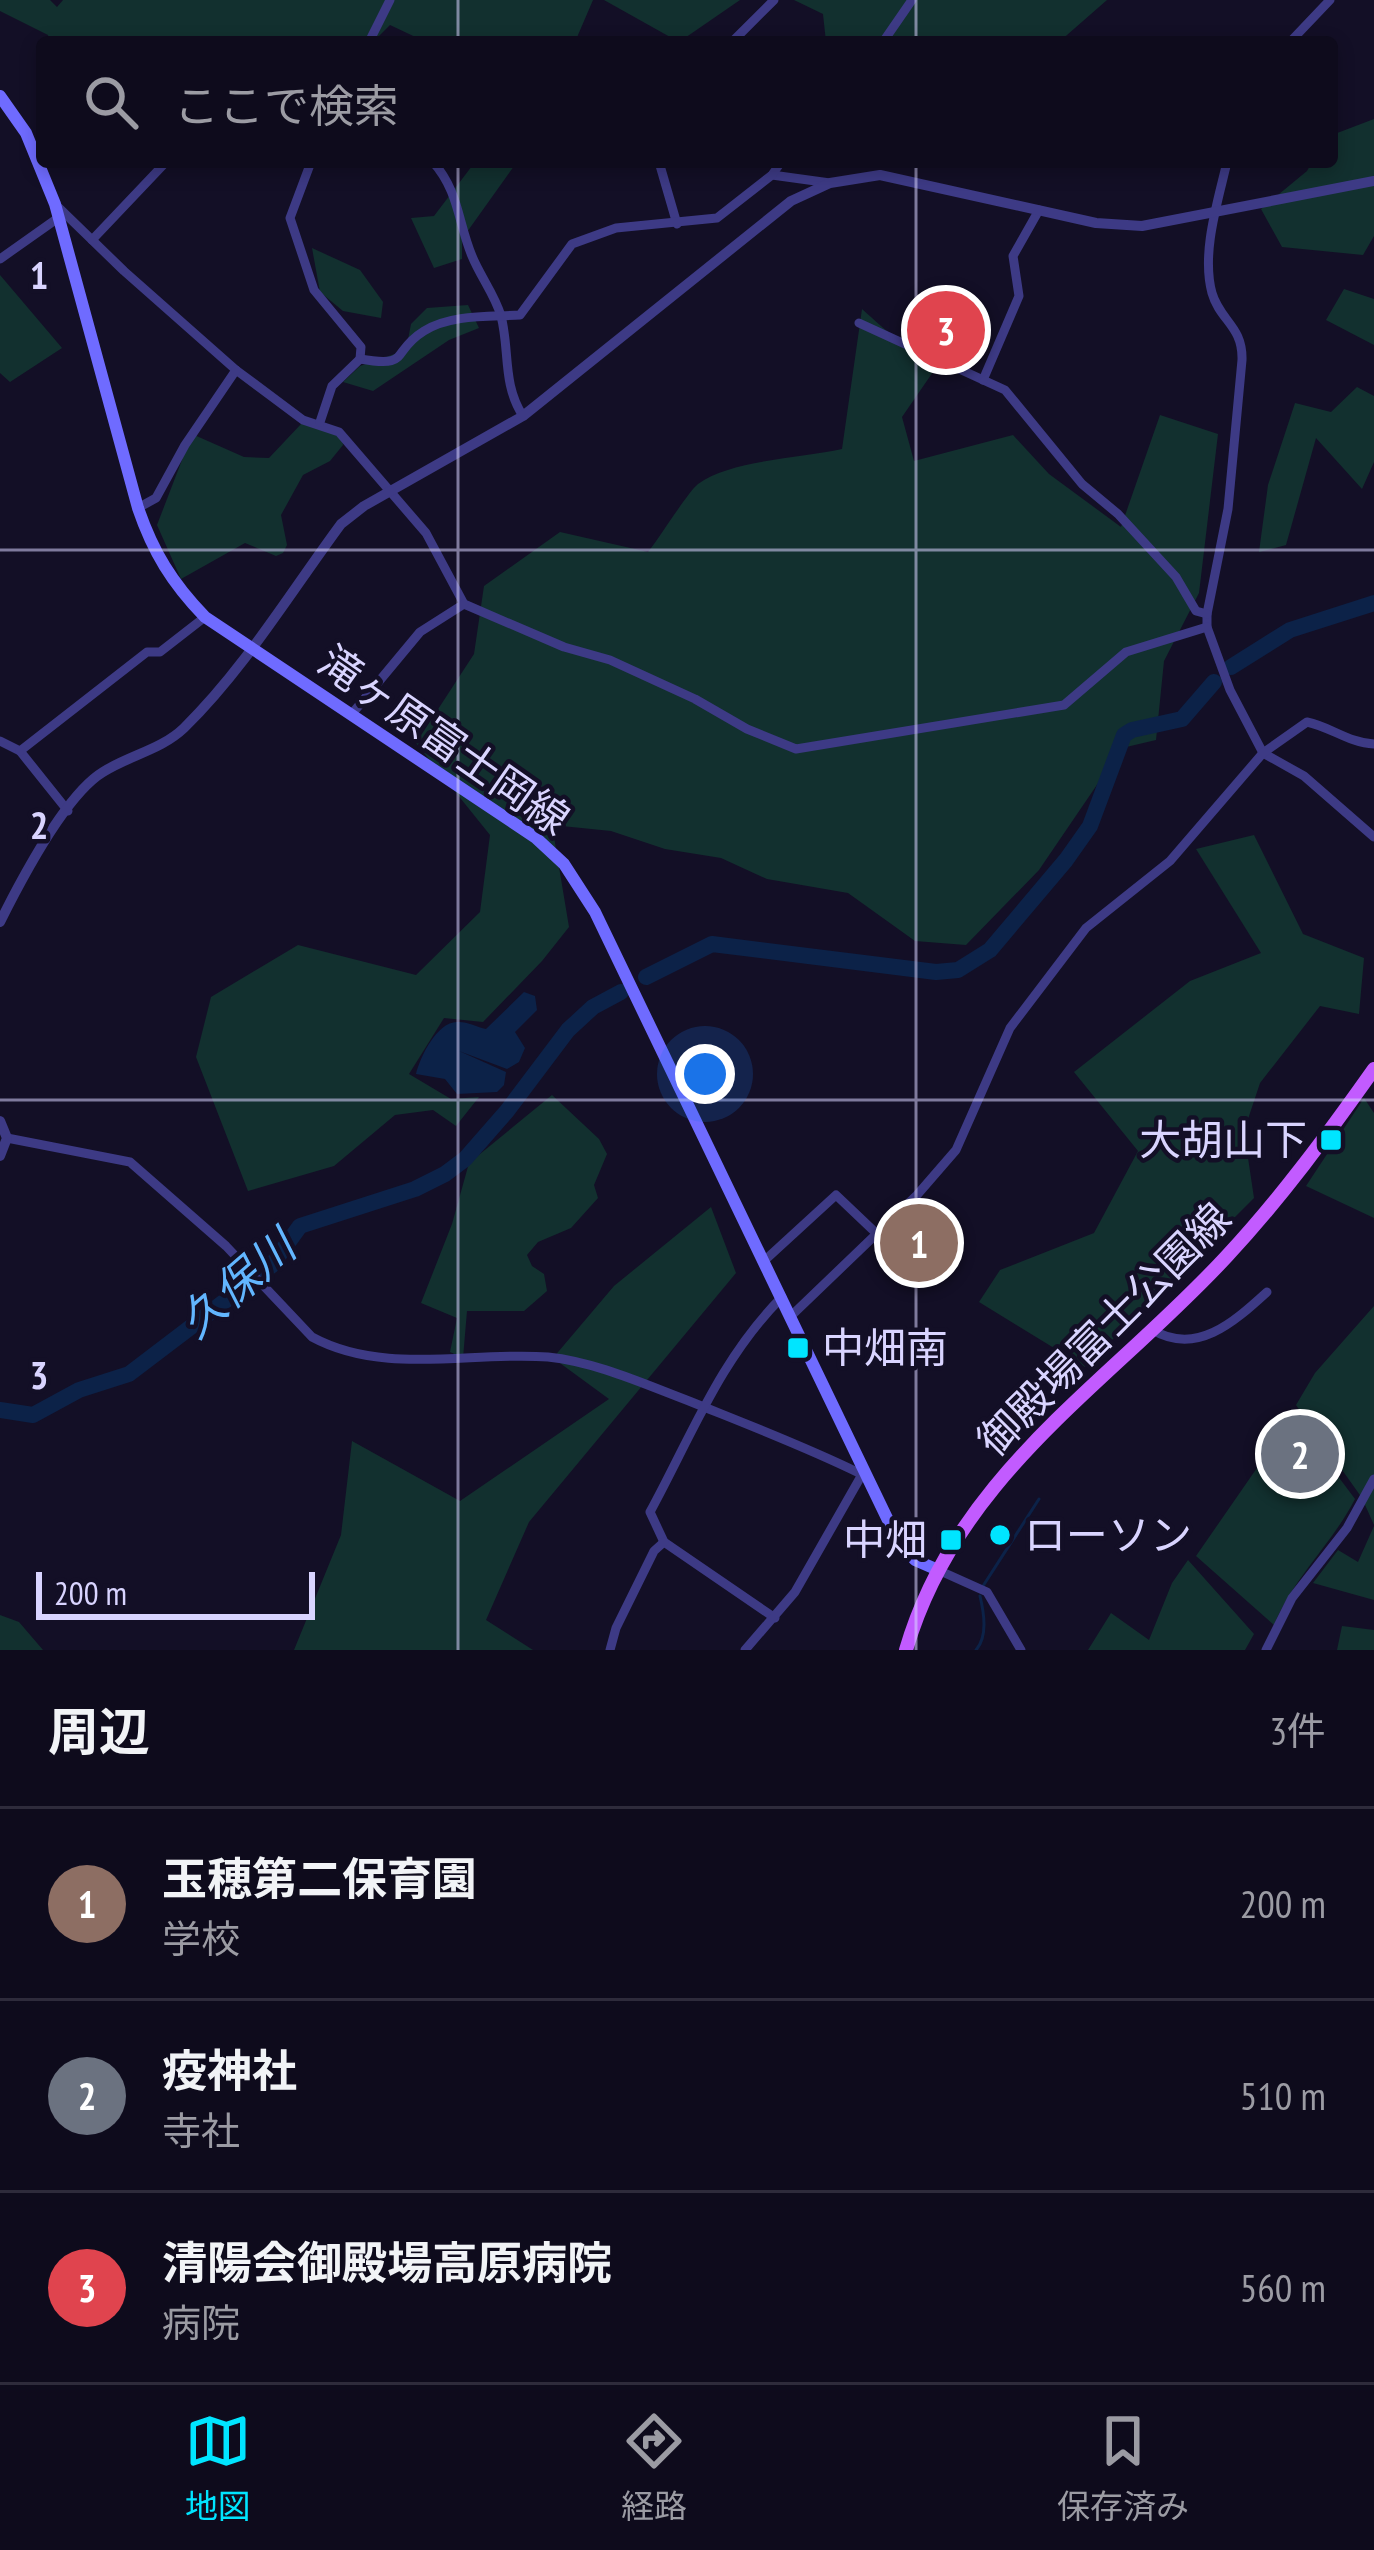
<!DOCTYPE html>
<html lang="ja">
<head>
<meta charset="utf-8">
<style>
	body { margin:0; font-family:"PT Sans Narrow","Noto Sans JP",sans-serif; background:#171425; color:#f1f3f6 }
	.scale { position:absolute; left:36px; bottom:30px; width:279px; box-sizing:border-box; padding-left:12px; border:6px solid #d9d4ff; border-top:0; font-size:33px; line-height:42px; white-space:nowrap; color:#d9d4ff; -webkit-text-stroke:9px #130f26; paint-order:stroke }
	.you { position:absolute; left:705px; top:1074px; width:42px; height:42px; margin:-30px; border:9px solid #fff; border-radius:50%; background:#1a73e8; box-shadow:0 0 0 18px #1a73e833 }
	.badge { display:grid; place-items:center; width:78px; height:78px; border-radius:50%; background:#00e5ff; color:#fff; font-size:39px; font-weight:700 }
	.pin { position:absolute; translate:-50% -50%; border:6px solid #fff; box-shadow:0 3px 12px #0006 }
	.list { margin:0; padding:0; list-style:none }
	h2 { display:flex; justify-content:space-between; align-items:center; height:156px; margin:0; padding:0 48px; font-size:51px }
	h2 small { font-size:39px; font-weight:400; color:#9b9ba3 }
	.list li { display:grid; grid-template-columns:78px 1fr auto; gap:36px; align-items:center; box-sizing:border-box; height:192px; padding:0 48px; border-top:3px solid #2e2b3b }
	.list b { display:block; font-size:45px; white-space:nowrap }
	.list p { margin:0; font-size:39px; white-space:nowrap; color:#9b9ba3 }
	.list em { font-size:39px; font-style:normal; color:#9b9ba3 }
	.icon { flex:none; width:66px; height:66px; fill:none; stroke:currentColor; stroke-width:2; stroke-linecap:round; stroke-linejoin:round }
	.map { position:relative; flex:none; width:1374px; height:1650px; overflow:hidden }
	.search { position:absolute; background:#0e0b1c; box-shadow:0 6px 18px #0003; left:36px; right:36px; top:36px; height:132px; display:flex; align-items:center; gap:30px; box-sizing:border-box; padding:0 42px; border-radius:12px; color:#9b9ba3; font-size:45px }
	.sheet { height:732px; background:#0e0b1c }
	nav { display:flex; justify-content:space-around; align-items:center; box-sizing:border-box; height:168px; border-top:3px solid #2e2b3b; background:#0e0b1c; font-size:33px; color:#9b9ba3 }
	nav a { display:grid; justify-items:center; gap:6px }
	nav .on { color:#00e5ff }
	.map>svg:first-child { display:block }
	.green { fill:#12302f }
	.water { fill:#0c2248 }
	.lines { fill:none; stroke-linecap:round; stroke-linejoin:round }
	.stream { stroke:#0c2248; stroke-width:3 }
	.river { stroke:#0c2248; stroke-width:16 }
	.minor { stroke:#3d3a85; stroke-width:9 }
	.tertiary { stroke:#3d3a85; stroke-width:10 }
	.secondary { stroke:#6f6bff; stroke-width:12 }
	.primary { stroke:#c25bff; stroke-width:14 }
	.grid { fill:none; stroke:#d9d4ff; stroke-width:3; stroke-opacity:0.55 }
	.poi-dot { fill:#00e5ff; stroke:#130f26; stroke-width:4.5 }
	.labels { text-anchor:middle; stroke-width:9; stroke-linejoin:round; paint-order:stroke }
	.street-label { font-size:42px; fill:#d9d4ff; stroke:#130f26 }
	.poi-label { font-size:42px; fill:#d9d4ff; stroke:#130f26; text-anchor:end }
	.water-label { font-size:45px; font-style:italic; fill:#62b6ff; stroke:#130f26 }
	.grid-label { font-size:39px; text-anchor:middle; font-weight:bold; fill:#d9d4ff; stroke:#130f26; stroke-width:9; stroke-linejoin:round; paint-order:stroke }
</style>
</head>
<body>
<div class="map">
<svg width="1374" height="1650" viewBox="0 0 1374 1650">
	<rect width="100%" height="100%" fill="#130f26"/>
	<g class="green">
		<path d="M 0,0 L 50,0 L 57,7 L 63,0 L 593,0 L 575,42 L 426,42 L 390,25 L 373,42 L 50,42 L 48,35 L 0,11 Z"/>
		<path d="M 604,0 L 740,0 L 679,42 Z"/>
		<path d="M 794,0 L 1107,0 L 1059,42 L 826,42 L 823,14 Z"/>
		<path d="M 1374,119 L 1374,236 L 1363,255 L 1282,247 L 1261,209 L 1307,171 L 1312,162 L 1332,162 L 1332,135 Z"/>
		<path d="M 475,162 L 517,162 L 462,239 L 462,259 L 434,268 L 411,218 L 434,216 Z"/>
		<path d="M 312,248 L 360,270 L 383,302 L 381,318 L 343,311 L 320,292 Z"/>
		<path d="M 0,275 L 62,348 L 10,382 L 0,373 Z"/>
		<path d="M 1344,289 L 1374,299 L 1374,345 L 1326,320 Z"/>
		<path d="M 468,305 L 479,328 L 449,340 L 373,391 L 343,382 L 360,366 L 406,350 L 411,324 L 427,308 Z"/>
		<path d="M 862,309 C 887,331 909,355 944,356 L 902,417 L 914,461 L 1013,435 L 1049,474 L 1121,527 L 1160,415 L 1218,434 L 1199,593 L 1164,661 L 1156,740 L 1122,748 L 1039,870 L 966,945 L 915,941 L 848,893 L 767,879 L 721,858 L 665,849 L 611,831 L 552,825 L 569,927 L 542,961 L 483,1022 L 444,1018 L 409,1074 L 451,1099 L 479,1097 L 456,1126 L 433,1110 L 395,1115 L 334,1166 L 248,1191 L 196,1057 L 211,997 L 298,945 L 416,975 L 480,912 L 490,835 L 416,743 L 474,654 L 484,586 L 560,532 L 648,552 C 660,537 688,492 698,484 C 730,460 802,458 842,449 Z"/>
		<path d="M 1357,387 L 1374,396 L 1374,462 L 1362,489 L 1316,438 L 1286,545 L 1259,552 L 1268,485 L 1295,403 L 1331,412 Z"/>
		<path d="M 302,423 L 341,434 L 343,445 L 330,461 L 303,475 L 281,515 L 287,545 L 283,553 L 276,556 L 245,543 L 181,579 L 157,525 L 192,434 L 244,457 L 269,458 Z"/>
		<path d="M 1254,835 L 1303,934 L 1364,958 L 1359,1014 L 1320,1006 L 1260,1083 L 1244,1131 L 1254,1198 L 1085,1367 L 979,1302 L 1000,1270 L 1094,1233 L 1138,1151 L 1074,1072 L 1190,981 L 1261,953 L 1196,849 Z"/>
		<path d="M 552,1095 L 599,1139 L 607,1154 L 594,1185 L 598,1198 L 571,1228 L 538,1242 L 527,1255 L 532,1266 L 544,1274 L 547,1291 L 524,1311 L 467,1311 L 463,1358 L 450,1352 L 457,1318 L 421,1303 L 452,1224 L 469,1163 Z"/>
		<path d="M 1364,1098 L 1374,1113 L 1374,1218 L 1306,1186 Z"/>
		<path d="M 711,1207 L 736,1273 L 529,1522 L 486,1620 L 533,1650 L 294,1650 L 341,1535 L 352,1441 L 460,1501 L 609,1399 L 553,1358 L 614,1286 Z"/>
		<path d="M 1374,1306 L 1374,1525 L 1362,1498 L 1296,1405 L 1315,1373 Z"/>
		<path d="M 1293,1416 L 1355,1499 C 1332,1544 1293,1578 1274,1625 L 1196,1556 Z"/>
		<path d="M 1374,1526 L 1374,1600 L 1313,1583 L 1338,1550 L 1358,1562 Z"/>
		<path d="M 1188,1560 L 1254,1634 L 1245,1650 L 1088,1650 L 1111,1613 L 1149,1640 L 1172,1583 Z"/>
		<path d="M 0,1615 L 19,1622 L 43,1650 L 0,1650 Z"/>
		<path d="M 1342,1626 L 1374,1630 L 1374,1650 L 1337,1650 Z"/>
	</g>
	<path class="water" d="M 524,992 L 535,996 L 537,1010 L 515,1032 L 525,1048 L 519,1062 L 507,1069 L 459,1051 L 506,1072 L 504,1085 L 497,1092 L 457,1094 L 445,1079 L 416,1074 C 420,1057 437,1022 457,1022 C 466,1021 477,1027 486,1029 Z"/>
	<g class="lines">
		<g class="stream">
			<path d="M 983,1586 L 1039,1499"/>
			<path d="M 976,1650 C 988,1636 984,1613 980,1596"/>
		</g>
		<g class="river">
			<path d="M 1231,667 L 1290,630 L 1374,603"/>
			<path d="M 646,977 L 712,944 L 936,972 L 958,970 L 990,950 L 1066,860 L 1090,826 L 1124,735 L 1132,730 L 1182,719 L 1214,682"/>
			<path d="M 0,1410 L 33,1415 L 79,1390 L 129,1374 L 271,1266 L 300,1226 L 415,1189 L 445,1174 L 465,1159 L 507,1111 L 568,1030 L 593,1007 L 621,992"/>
		</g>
		<g class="minor">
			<path d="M 369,42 L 390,0"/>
			<path d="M 732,42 L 774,0"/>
			<path d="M 883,42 L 912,0"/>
			<path d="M 1290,42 L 1330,0"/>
			<path d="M 311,162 L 290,218 L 314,290 L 361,347 L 360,359"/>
			<path d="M 433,162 C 459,191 458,223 472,256 C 480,276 495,295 501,316 C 510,350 502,384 523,416"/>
			<path d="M 659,162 L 677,224"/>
			<path d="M 1227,162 C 1218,201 1201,253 1212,293 C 1220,321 1243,326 1242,360 L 1228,509 L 1207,614 L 1207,627 L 1230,690 L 1263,753 L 1304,776 L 1374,837"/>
			<path d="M 772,175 L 830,183"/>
			<path d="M 55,204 L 124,271 L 236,370 L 303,420 L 339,432 L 426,533 L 464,604 L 564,647 L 610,660 L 695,699 L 747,729 L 796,749 L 1064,705 L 1126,652 L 1207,627"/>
			<path d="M 92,240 L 166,162"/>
			<path d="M 0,259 L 58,218"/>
			<path d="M 859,323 L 1005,390 L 1082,484 L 1118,514 L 1176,577 L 1196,611 L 1207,614"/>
			<path d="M 360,359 C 412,368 390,352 424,331 C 451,314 490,317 520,315 L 572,244 L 616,228 L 717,218 L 772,175 L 781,162"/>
			<path d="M 983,380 L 1019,296 L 1013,256 L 1039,210"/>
			<path d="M 320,422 L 332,386 L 360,359"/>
			<path d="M 138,508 L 156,498 L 185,445 L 236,370"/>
			<path d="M 351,715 L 420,632 L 464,604"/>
			<path d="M 0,741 L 20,751 L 68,811"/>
			<path d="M 20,751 L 147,652 L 160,652 L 205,617"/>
			<path d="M 7,1138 L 130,1162 L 226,1246 L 312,1337 C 384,1376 470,1351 548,1357 C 596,1362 644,1384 689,1401 C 746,1424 804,1446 859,1473"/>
			<path d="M 764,1261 L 836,1195 L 876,1233"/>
			<path d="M 791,1316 L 917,1195 L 956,1150 L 1010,1028 L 1086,928 L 1170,861 L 1263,753 L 1307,722 C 1331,727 1349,743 1374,744"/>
			<path d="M 1151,1329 C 1196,1357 1234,1322 1267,1292"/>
			<path d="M 938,1570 L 987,1592 L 1021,1650"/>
			<path d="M 775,1618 L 664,1542 L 650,1512 C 691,1437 720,1359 782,1297"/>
			<path d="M 610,1650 L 616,1628 L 654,1551 L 664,1542"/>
			<path d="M 745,1650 L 795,1592 L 864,1471"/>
			<path d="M 1266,1650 L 1292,1598 L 1347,1528 L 1374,1479"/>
		</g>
		<g class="tertiary">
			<path d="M 0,922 C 20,882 65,795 103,772 C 130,755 161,750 184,728 C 245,668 290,593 341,524 L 364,506 L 523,416 L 791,201 L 830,183 L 880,175 L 1096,223 L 1142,226 L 1374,181"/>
			<path d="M 0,1121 L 7,1138 L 0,1156"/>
		</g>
		<path class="secondary" d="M 0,96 L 26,133 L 55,204 L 138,508 C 153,552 172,583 205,617 L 536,838 L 564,864 L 595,912 L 899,1543 L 915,1560 L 938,1570"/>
		<path class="primary" d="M 906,1650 C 957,1474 1110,1383 1227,1256 C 1281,1198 1328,1134 1374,1069"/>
	</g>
	<path class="grid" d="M 458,0 L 458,42M 916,0 L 916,42M 458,162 L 458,1650M 916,162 L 916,1650M 0,550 L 1374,550M 0,1100 L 1374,1100"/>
	<g class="poi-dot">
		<rect x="1319" y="1128" width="24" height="24" rx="6"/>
		<rect x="786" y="1336" width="24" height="24" rx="6"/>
		<circle cx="1000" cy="1535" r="12"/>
		<rect x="939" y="1528" width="24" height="24" rx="6"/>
	</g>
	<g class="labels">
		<g class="street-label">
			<text transform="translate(444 740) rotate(35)" y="15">滝ヶ原富士岡線</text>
			<text transform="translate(1104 1329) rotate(-45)" y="15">御殿場富士公園線</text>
		</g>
		<g class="poi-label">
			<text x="1307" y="1155">大胡山下</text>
			<text x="822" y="1363" text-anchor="start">中畑南</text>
			<text x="1024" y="1550" text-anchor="start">ローソン</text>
			<text x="927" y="1555">中畑</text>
		</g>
		<g class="water-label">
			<text transform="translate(237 1284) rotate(-41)" y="16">久保川</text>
		</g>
	</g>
	<g class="grid-label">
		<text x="39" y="289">1</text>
		<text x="39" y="839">2</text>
		<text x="39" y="1389">3</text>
	</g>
</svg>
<div class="scale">200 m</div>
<div class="you"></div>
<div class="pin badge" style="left:919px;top:1243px;background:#8d6e63">1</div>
<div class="pin badge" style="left:1300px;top:1454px;background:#6b7280">2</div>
<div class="pin badge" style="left:946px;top:330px;background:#e0444e">3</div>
<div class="search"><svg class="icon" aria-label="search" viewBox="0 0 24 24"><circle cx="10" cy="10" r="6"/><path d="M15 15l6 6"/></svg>ここで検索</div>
</div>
<section class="sheet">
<h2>周辺<small>3件</small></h2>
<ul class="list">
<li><span class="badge" style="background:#8d6e63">1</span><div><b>玉穂第二保育園</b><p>学校</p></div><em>200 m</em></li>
<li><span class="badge" style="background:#6b7280">2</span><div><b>疫神社</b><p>寺社</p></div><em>510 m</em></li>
<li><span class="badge" style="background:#e0444e">3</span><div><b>清陽会御殿場高原病院</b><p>病院</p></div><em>560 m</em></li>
</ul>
</section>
<nav>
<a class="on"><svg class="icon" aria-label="map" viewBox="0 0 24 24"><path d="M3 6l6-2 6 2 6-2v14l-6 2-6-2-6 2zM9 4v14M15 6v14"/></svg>地図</a>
<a><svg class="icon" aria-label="directions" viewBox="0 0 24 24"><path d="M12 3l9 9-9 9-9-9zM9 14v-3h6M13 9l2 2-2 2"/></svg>経路</a>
<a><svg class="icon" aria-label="saved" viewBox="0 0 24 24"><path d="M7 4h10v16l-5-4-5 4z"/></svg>保存済み</a>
</nav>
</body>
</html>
